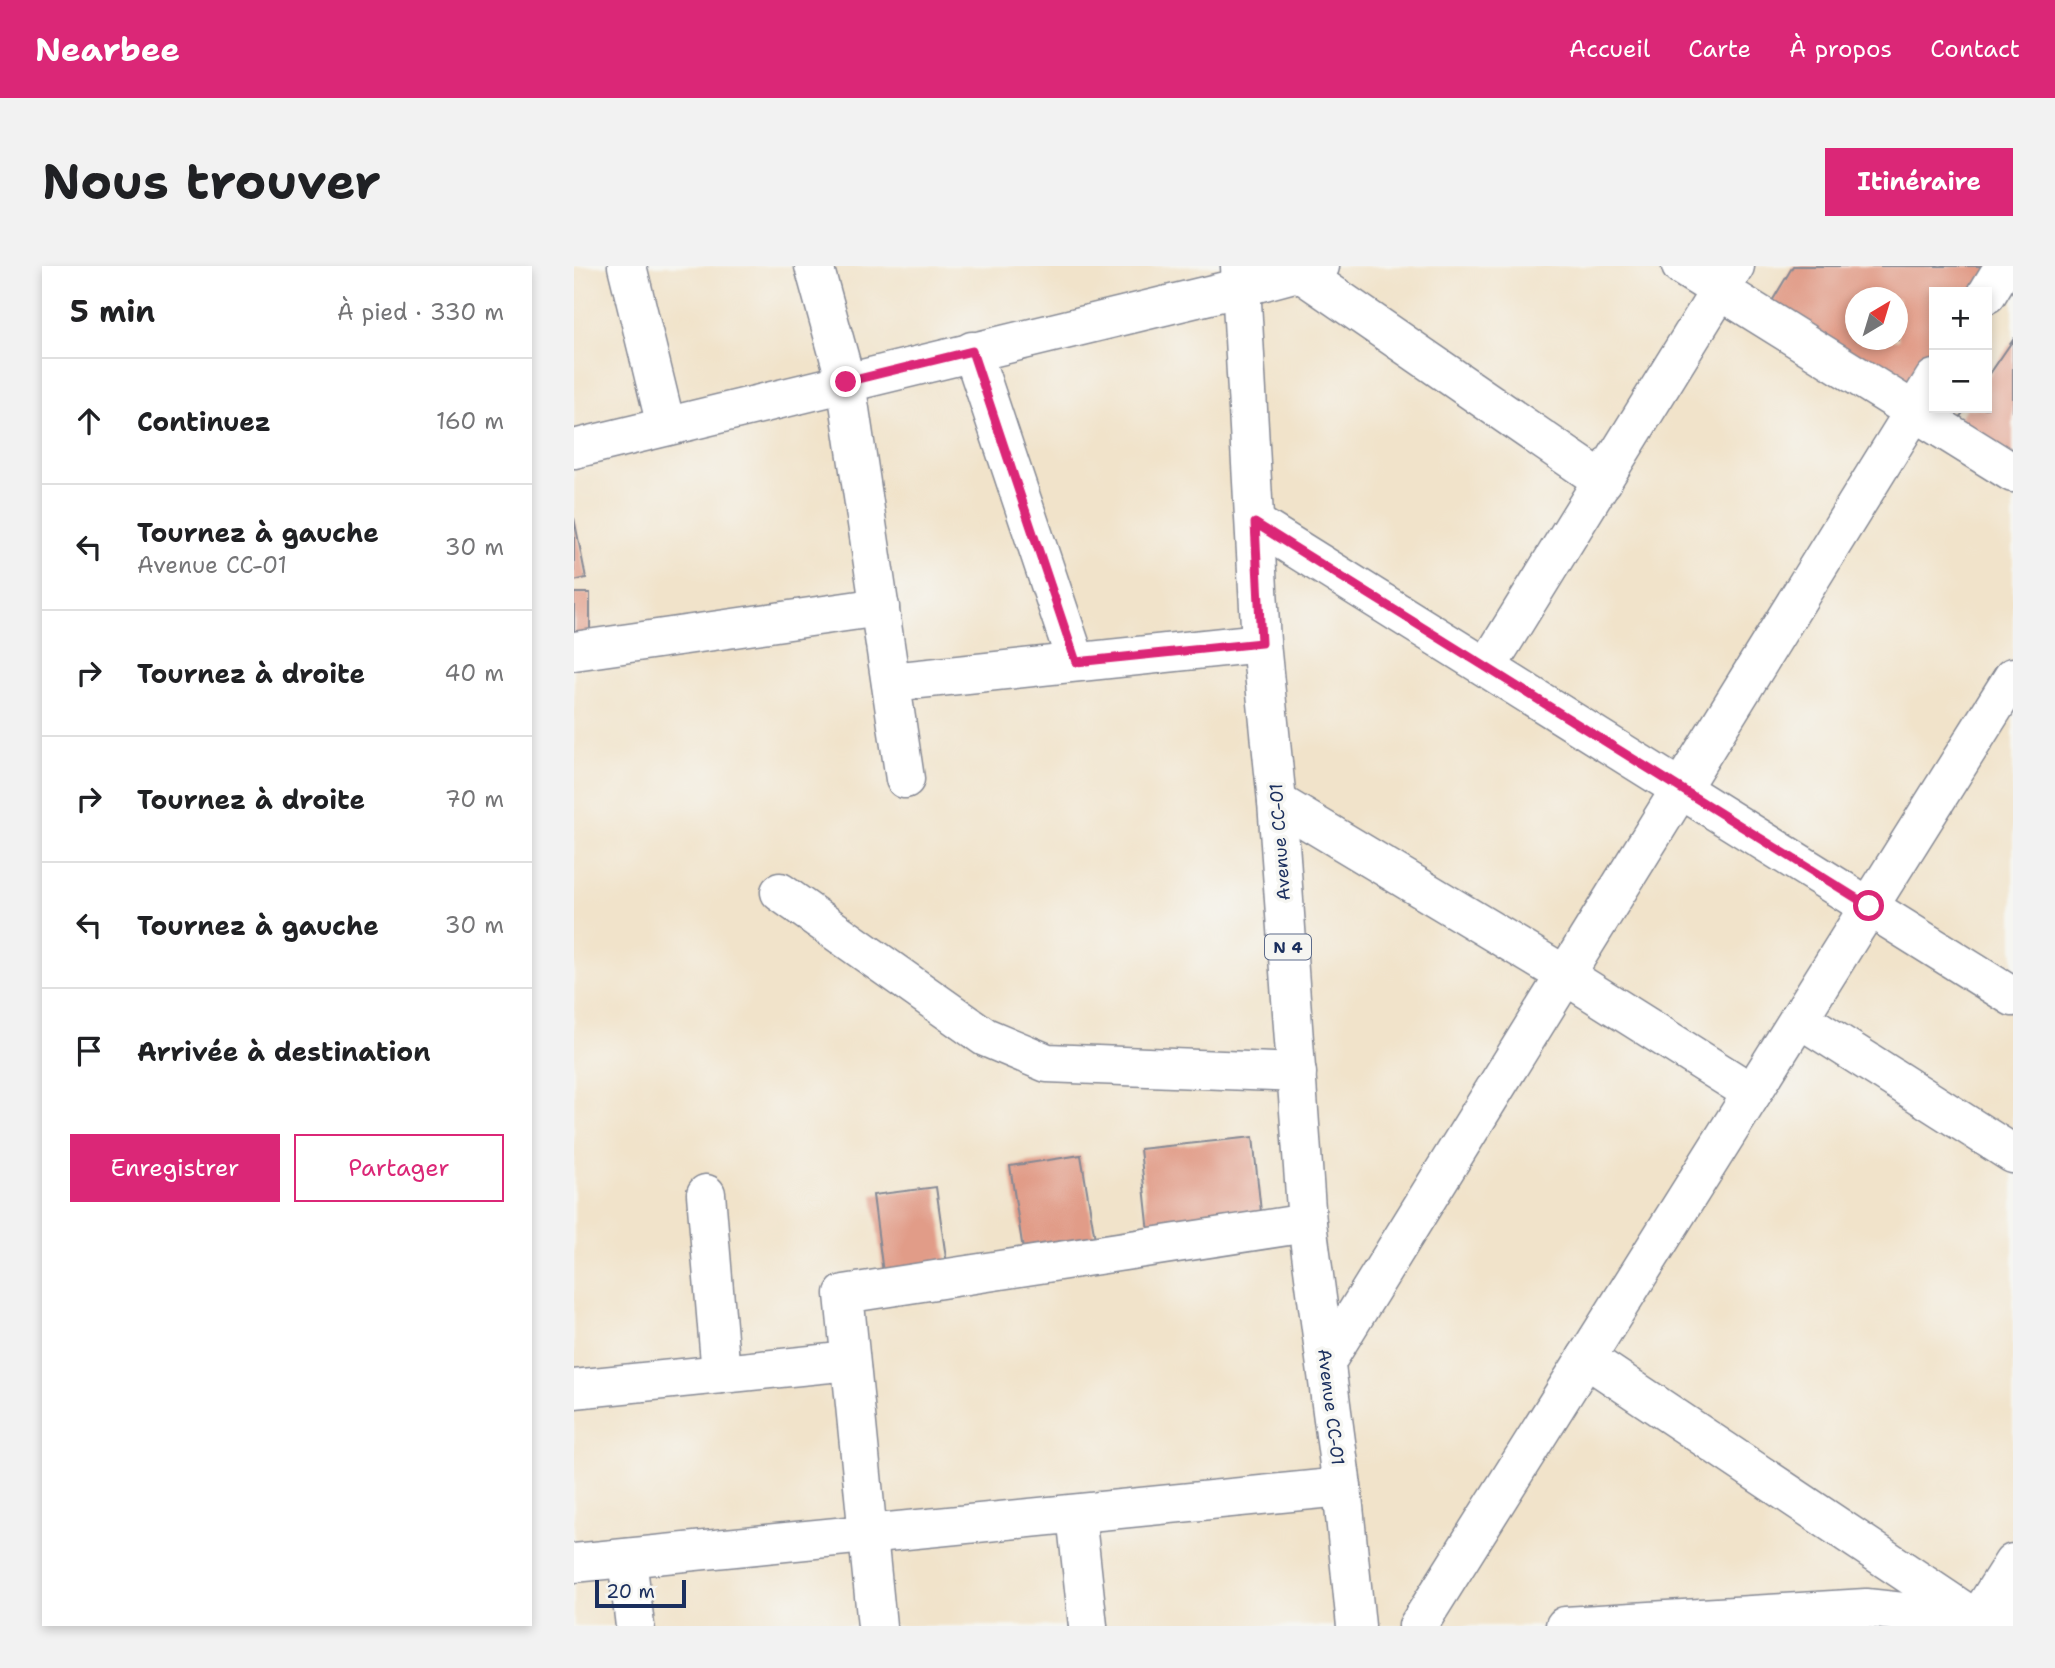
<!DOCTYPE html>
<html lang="fr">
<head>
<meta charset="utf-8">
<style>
	body { margin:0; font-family:"Shantell Sans",sans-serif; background:#f2f2f2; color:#202124 }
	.controls { position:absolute; right:21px; top:21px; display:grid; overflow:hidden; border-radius:0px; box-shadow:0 4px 10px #0003 }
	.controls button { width:63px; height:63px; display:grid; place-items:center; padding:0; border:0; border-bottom:2px solid #e0e0e0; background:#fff; color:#202124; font:35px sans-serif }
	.compass { position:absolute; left:1271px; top:21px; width:63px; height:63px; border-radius:50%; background:#fff; box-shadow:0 4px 10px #0003; rotate:38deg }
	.scale { position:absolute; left:21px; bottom:18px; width:91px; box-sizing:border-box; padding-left:7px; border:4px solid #1b2f5e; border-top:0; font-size:19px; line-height:24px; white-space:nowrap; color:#1b2f5e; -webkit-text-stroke:5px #f6f6f2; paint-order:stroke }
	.stop { position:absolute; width:21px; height:21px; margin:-16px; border:5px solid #db2777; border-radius:50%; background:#fff }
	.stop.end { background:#db2777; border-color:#fff; box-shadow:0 2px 7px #0008 }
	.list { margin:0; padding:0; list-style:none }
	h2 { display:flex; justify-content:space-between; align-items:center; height:91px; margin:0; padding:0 28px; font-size:30px }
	h2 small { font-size:23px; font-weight:400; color:#757577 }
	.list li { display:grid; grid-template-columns:46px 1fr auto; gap:21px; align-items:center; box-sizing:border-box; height:126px; padding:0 28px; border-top:2px solid #e0e0e0 }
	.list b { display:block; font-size:26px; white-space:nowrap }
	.list p { margin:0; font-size:23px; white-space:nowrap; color:#757577 }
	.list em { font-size:23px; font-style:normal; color:#757577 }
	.actions { display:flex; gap:14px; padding:21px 28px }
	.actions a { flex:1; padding:16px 0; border:2px solid #db2777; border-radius:0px; text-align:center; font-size:24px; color:#db2777 }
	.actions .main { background:#db2777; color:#fff }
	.icon { flex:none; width:38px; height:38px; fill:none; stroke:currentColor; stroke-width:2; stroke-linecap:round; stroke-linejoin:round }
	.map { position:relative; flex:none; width:1439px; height:1360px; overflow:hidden; border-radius:0px }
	header { display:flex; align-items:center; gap:42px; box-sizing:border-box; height:98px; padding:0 35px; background:#db2777; color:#fff }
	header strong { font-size:33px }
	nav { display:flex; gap:38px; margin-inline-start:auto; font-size:24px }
	.intro { display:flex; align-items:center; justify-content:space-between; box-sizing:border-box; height:168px; padding:0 42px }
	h1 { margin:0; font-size:49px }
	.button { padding:18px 32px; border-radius:0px; background:#db2777; color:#fff; font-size:24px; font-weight:700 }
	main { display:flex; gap:42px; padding:0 42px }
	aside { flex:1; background:#fff; border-radius:0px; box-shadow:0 4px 10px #0003 }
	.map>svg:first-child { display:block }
	.building { fill:#e19c88; fill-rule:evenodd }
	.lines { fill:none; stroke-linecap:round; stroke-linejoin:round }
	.minor-casing { stroke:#868994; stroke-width:41 }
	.major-casing { stroke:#868994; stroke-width:41 }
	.minor { stroke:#fff; stroke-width:38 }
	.major { stroke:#fff; stroke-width:38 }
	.route { stroke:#db2777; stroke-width:9 }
	.labels { text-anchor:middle; stroke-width:7; stroke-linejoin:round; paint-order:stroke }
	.shield { fill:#f6f6f2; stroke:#5d6b8a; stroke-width:2 }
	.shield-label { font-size:16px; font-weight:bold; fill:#1b2f5e }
	.street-label { font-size:18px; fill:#1b2f5e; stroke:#f6f6f2 }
</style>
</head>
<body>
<header>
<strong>Nearbee</strong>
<nav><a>Accueil</a><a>Carte</a><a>À propos</a><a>Contact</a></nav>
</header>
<div class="intro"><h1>Nous trouver</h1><a class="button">Itinéraire</a></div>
<main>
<aside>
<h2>5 min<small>À pied · 330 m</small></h2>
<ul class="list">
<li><svg class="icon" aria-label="ahead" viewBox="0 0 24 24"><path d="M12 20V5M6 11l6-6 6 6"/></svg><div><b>Continuez</b></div><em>160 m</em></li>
<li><svg class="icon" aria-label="left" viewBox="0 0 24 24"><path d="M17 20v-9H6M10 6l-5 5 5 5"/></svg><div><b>Tournez à gauche</b><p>Avenue CC-01</p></div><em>30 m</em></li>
<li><svg class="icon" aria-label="right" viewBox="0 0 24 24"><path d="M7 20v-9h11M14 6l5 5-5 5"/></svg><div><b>Tournez à droite</b></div><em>40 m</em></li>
<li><svg class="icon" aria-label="right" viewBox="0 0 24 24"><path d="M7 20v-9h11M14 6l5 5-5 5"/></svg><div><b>Tournez à droite</b></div><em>70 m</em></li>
<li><svg class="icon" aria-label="left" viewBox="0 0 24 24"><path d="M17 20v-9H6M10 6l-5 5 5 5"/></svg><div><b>Tournez à gauche</b></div><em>30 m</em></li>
<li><svg class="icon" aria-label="arrive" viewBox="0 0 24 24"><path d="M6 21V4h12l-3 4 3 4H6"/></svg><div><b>Arrivée à destination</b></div></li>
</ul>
<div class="actions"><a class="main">Enregistrer</a><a>Partager</a></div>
</aside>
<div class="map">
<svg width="1439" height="1360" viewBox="0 0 1439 1360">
	<rect width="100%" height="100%" fill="#f6f6f2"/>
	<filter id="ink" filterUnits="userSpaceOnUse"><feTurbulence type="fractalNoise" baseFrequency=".0143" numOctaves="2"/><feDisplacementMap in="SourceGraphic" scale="14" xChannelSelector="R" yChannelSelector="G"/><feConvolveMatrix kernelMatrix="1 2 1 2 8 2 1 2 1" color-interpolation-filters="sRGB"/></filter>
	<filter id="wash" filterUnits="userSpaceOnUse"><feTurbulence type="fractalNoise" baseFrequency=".00686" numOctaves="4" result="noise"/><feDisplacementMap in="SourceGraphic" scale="28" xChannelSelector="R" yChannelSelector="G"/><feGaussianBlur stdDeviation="1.57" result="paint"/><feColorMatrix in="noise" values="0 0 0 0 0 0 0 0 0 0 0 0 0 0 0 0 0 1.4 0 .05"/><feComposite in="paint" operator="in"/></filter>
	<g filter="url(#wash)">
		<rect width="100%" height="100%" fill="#f1e3ca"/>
		<g id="blocks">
			<g class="building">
				<path d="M 1219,0 L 1424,0 L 1408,26 L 1360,26 L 1360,104 L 1340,138 L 1191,47 ZM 1282,32 L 1324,32 L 1324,74 L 1282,74 Z"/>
				<path d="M 1439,74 L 1439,190 L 1384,154 L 1392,142 L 1413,142 L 1413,112 Z"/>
				<path d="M 0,252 L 12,312 L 0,315 Z"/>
				<rect x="0" y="327" width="16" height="48"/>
				<path d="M 679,871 L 688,955 L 575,967 L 566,883 Z"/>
				<path d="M 507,889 L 522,979 L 450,990 L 436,900 Z"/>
				<path d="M 362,921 L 373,999 L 309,1007 L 299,929 Z"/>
			</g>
		</g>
	</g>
	<g filter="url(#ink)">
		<use href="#blocks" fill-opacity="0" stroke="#868994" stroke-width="2"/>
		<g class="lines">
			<g class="minor-casing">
				<g id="minor">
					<path d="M 53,0 L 92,160"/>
					<path d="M 240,0 L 272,116 L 331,513"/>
					<path d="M 1107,0 L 1439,207"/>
					<path d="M 724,5 L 1029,215"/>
					<path d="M 1413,28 L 1430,0"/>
					<path d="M 398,85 L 502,396"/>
					<path d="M 0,183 L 668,21 L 746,0"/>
					<path d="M 681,257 L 1439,731"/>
					<path d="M 0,385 L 306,341"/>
					<path d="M 913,401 L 1161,0"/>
					<path d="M 317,416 L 687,377"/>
					<path d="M 703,536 L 991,709 L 1178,827"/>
					<path d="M 206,626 L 411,771 L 473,797 L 723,807"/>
					<path d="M 1225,752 L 1439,888"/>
					<path d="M 132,928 L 147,1108"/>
					<path d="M 1012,1092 L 1403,1354"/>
					<path d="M 752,1096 L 1360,113"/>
					<path d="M 0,1123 L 276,1095"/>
					<path d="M 502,1248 L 514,1360"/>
					<path d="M 53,1292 L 61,1360"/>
					<path d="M 0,1297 L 768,1221"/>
					<path d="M 303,1360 L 270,1028 L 733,957"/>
					<path d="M 844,1360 L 1439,411"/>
					<path d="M 991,1360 L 1292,1342 L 1403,1354 L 1439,1342"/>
					<path d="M 1399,1360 L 1439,1297"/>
				</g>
			</g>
			<g class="major-casing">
				<path id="major" d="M 666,0 L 687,377 L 703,536 L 733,957 L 768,1221 L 782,1360"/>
			</g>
			<use href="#minor" class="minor"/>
			<use href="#major" class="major"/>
		</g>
	</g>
	<g class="lines" filter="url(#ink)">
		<path class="route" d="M 272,116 L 398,85 L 502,396 L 687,377 L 681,257 L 1295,640"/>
	</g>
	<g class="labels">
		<rect class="shield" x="691" y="668.5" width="46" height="25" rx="5"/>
		<g class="shield-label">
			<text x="714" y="687">N 4</text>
		</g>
		<g class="street-label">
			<text transform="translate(706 576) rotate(-94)" y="6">Avenue CC-01</text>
			<text transform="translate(757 1141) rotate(83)" y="6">Avenue CC-01</text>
		</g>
	</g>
</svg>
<div class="controls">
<button>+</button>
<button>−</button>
</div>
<svg class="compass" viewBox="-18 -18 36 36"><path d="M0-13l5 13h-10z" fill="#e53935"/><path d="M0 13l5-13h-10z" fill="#757577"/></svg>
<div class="scale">20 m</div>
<div class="stop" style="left:1295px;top:640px"></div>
<div class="stop end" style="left:272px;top:116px"></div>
</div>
</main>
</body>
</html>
